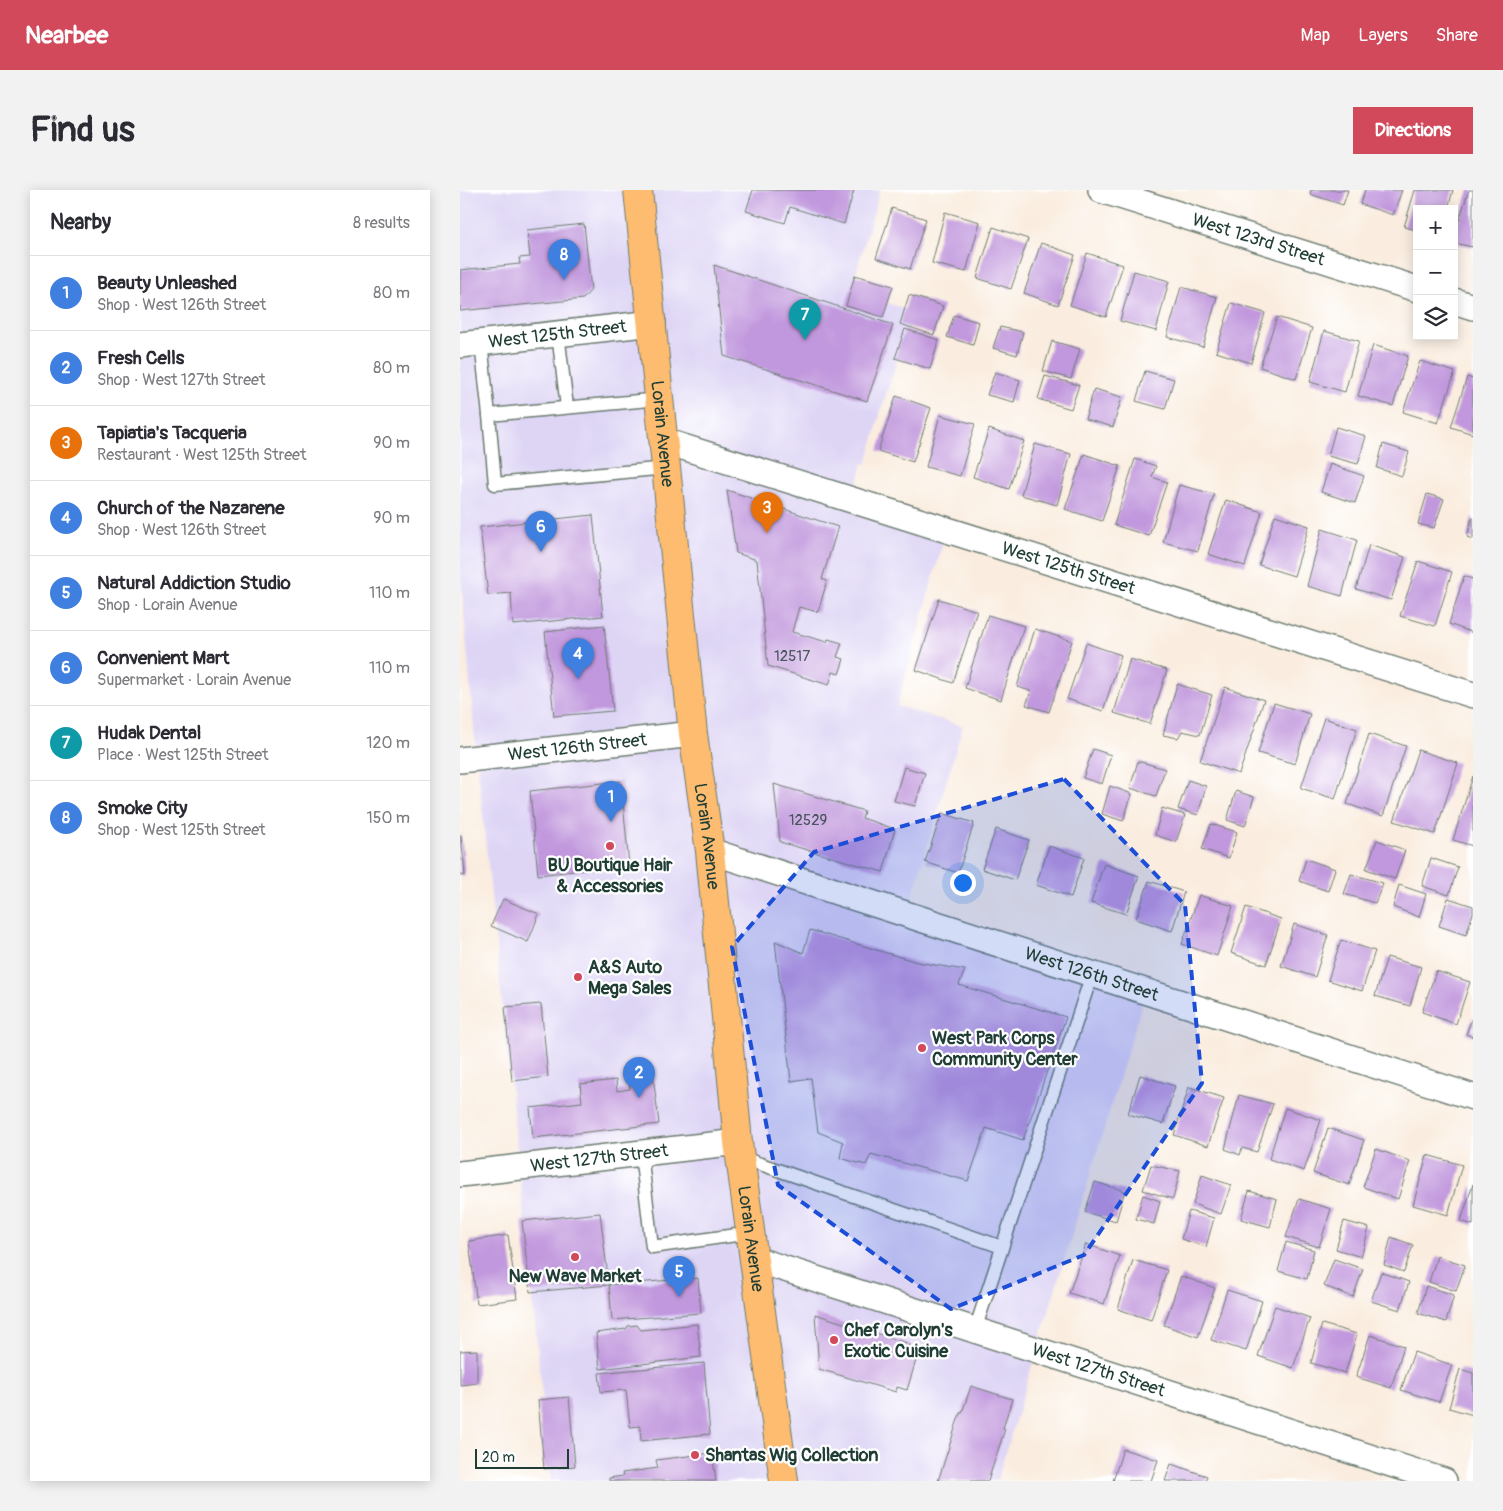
<!DOCTYPE html>
<html lang="en">
<head>
<meta charset="utf-8">
<style>
	body { margin:0; font-family:Pangolin,sans-serif; background:#f2f2f3; color:#2b2b33 }
	.controls { position:absolute; right:15px; top:15px; display:grid; overflow:hidden; border-radius:0px; box-shadow:0 2px 12px #0003 }
	.controls button { width:45px; height:45px; display:grid; place-items:center; padding:0; border:0; border-bottom:1px solid #e1e1e2; background:#fff; color:#2b2b33; font:25px sans-serif }
	.scale { position:absolute; left:15px; bottom:12px; width:94px; box-sizing:border-box; padding-left:5px; border:2px solid #1f3d34; border-top:0; font-size:14px; line-height:18px; white-space:nowrap; color:#1f3d34; -webkit-text-stroke:4px #fff; paint-order:stroke }
	.you { position:absolute; left:502px; top:692px; width:18px; height:18px; margin:-12px; border:4px solid #fff; border-radius:50%; background:#1a73e8; box-shadow:0 0 0 8px #1a73e833 }
	.badge { display:grid; place-items:center; width:32px; height:32px; border-radius:50%; background:#d1495b; color:#fff; font-size:16px; font-weight:700 }
	.pin { position:absolute; translate:-50% -41px; filter:drop-shadow(0 1px 2px #0008) }
	.pin::after { content:''; position:absolute; top:26px; width:18px; height:15px; background:inherit; clip-path:polygon(0 0,100% 0,50% 100%) }
	.list { margin:0; padding:0; list-style:none }
	h2 { display:flex; justify-content:space-between; align-items:center; height:65px; margin:0; padding:0 20px; font-size:21px }
	h2 small { font-size:16px; font-weight:400; color:#7c7c81 }
	.list li { display:grid; grid-template-columns:32px 1fr auto; gap:15px; align-items:center; box-sizing:border-box; height:75px; padding:0 20px; border-top:1px solid #e1e1e2 }
	.list b { display:block; font-size:19px; white-space:nowrap }
	.list p { margin:0; font-size:16px; white-space:nowrap; color:#7c7c81 }
	.list em { font-size:16px; font-style:normal; color:#7c7c81 }
	.icon { flex:none; width:28px; height:28px; fill:none; stroke:currentColor; stroke-width:2; stroke-linecap:round; stroke-linejoin:round }
	.map { position:relative; flex:none; width:1013px; height:1291px; overflow:hidden; border-radius:0px }
	header { display:flex; align-items:center; gap:30px; box-sizing:border-box; height:70px; padding:0 25px; background:#d1495b; color:#fff }
	header strong { font-size:24px }
	nav { display:flex; gap:28px; margin-inline-start:auto; font-size:18px }
	.intro { display:flex; align-items:center; justify-content:space-between; box-sizing:border-box; height:120px; padding:0 30px }
	h1 { margin:0; font-size:35px }
	.button { padding:12px 22px; border-radius:0px; background:#d1495b; color:#fff; font-size:18px; font-weight:700 }
	main { display:flex; gap:30px; padding:0 30px }
	aside { flex:1; background:#fff; border-radius:0px; box-shadow:0 2px 12px #0003 }
	.map>svg:first-child { display:block }
	.built { fill:#ded5f5 }
	.building { fill:#c198dd }
	.lines { fill:none; stroke-linecap:round; stroke-linejoin:round }
	.lane-casing { stroke:#6c7b70; stroke-width:15 }
	.street-casing { stroke:#6c7b70; stroke-width:28 }
	.primary-casing { stroke:#6c7b70; stroke-width:30 }
	.lane { stroke:#fff; stroke-width:12 }
	.street { stroke:#fff; stroke-width:25 }
	.primary { stroke:#fdbc70; stroke-width:28 }
	.marked { fill:#1d4ed8; fill-opacity:0.2; stroke:#1d4ed8; stroke-width:4; stroke-dasharray:10 6; stroke-linejoin:round }
	.poi-dot { fill:#d1495b; stroke:#fff; stroke-width:2 }
	.labels { text-anchor:middle; stroke-width:4.5; stroke-linejoin:round; paint-order:stroke }
	.number-label { font-size:15px; fill:#48545e }
	.street-label { font-size:18px; fill:#1f3d34; stroke:#fff }
	.poi-label { font-size:18px; font-weight:bold; fill:#1f3d34; stroke:#fff; text-anchor:start }
</style>
</head>
<body>
<header>
<strong>Nearbee</strong>
<nav><a>Map</a><a>Layers</a><a>Share</a></nav>
</header>
<div class="intro"><h1>Find us</h1><a class="button">Directions</a></div>
<main>
<aside>
<h2>Nearby<small>8 results</small></h2>
<ul class="list">
<li><span class="badge" style="background:#3f7fe0">1</span><div><b>Beauty Unleashed</b><p>Shop · West 126th Street</p></div><em>80 m</em></li>
<li><span class="badge" style="background:#3f7fe0">2</span><div><b>Fresh Cells</b><p>Shop · West 127th Street</p></div><em>80 m</em></li>
<li><span class="badge" style="background:#e8710a">3</span><div><b>Tapiatia's Tacqueria</b><p>Restaurant · West 125th Street</p></div><em>90 m</em></li>
<li><span class="badge" style="background:#3f7fe0">4</span><div><b>Church of the Nazarene</b><p>Shop · West 126th Street</p></div><em>90 m</em></li>
<li><span class="badge" style="background:#3f7fe0">5</span><div><b>Natural Addiction Studio</b><p>Shop · Lorain Avenue</p></div><em>110 m</em></li>
<li><span class="badge" style="background:#3f7fe0">6</span><div><b>Convenient Mart</b><p>Supermarket · Lorain Avenue</p></div><em>110 m</em></li>
<li><span class="badge" style="background:#0f9aa8">7</span><div><b>Hudak Dental</b><p>Place · West 125th Street</p></div><em>120 m</em></li>
<li><span class="badge" style="background:#3f7fe0">8</span><div><b>Smoke City</b><p>Shop · West 125th Street</p></div><em>150 m</em></li>
</ul>
</aside>
<div class="map">
<svg width="1013" height="1291" viewBox="0 0 1013 1291">
	<rect width="100%" height="100%" fill="#fff"/>
	<filter id="ink" filterUnits="userSpaceOnUse"><feTurbulence type="fractalNoise" baseFrequency=".02" numOctaves="2"/><feDisplacementMap in="SourceGraphic" scale="10" xChannelSelector="R" yChannelSelector="G"/><feConvolveMatrix kernelMatrix="1 2 1 2 8 2 1 2 1" color-interpolation-filters="sRGB"/></filter>
	<filter id="wash" filterUnits="userSpaceOnUse"><feTurbulence type="fractalNoise" baseFrequency=".0096" numOctaves="4" result="noise"/><feDisplacementMap in="SourceGraphic" scale="20" xChannelSelector="R" yChannelSelector="G"/><feGaussianBlur stdDeviation="1.12" result="paint"/><feColorMatrix in="noise" values="0 0 0 0 0 0 0 0 0 0 0 0 0 0 0 0 0 1.4 0 .05"/><feComposite in="paint" operator="in"/></filter>
	<g filter="url(#wash)">
		<rect width="100%" height="100%" fill="#faeddf"/>
		<path class="built" d="M 0,0 L 420,0 L 391,100 L 453,122 L 422,217 L 407,274 L 403,273 L 395,303 L 489,331 L 437,516 L 503,536 L 450,714 L 689,791 L 537,1291 L 91,1291 L 14,539 L 0,379 Z"/>
		<g id="blocks">
			<g class="building">
				<path d="M 293,0 L 394,0 L 384,34 L 330,17 L 325,33 L 286,21 Z"/>
				<path d="M 851,0 L 888,0 L 883,15 L 850,4 Z"/>
				<path d="M 905,0 L 942,0 L 933,25 L 900,14 Z"/>
				<path d="M 955,0 L 993,0 L 988,19 L 957,19 L 957,40 L 944,37 Z"/>
				<path d="M 1009,0 L 1013,0 L 1013,57 L 994,53 L 994,45 Z"/>
				<path d="M 432,18 L 466,29 L 450,79 L 416,68 Z"/>
				<path d="M 485,22 L 520,32 L 506,82 L 472,73 Z"/>
				<path d="M 124,34 L 131,100 L 123,109 L 0,121 L 0,80 L 60,74 L 59,68 L 70,67 L 67,40 Z"/>
				<path d="M 533,37 L 568,49 L 551,99 L 517,88 Z"/>
				<path d="M 581,53 L 615,65 L 598,115 L 564,103 Z"/>
				<path d="M 627,63 L 663,75 L 646,127 L 610,115 Z"/>
				<path d="M 254,75 L 433,135 L 407,211 L 264,166 Z"/>
				<path d="M 674,81 L 709,91 L 696,141 L 660,131 Z"/>
				<path d="M 395,85 L 433,96 L 423,127 L 386,116 Z"/>
				<path d="M 721,97 L 757,107 L 743,157 L 707,147 Z"/>
				<path d="M 449,105 L 483,116 L 474,145 L 440,134 Z"/>
				<path d="M 771,113 L 805,123 L 791,173 L 756,162 Z"/>
				<path d="M 494,125 L 519,132 L 513,155 L 487,147 Z"/>
				<path d="M 817,127 L 852,138 L 836,189 L 800,177 Z"/>
				<path d="M 540,137 L 563,142 L 557,165 L 533,158 Z"/>
				<path d="M 445,139 L 479,150 L 470,179 L 435,168 Z"/>
				<path d="M 864,141 L 899,151 L 885,202 L 850,192 Z"/>
				<path d="M 592,151 L 620,159 L 611,189 L 583,181 Z"/>
				<path d="M 913,155 L 948,166 L 933,216 L 898,206 Z"/>
				<path d="M 960,171 L 995,182 L 978,233 L 943,222 Z"/>
				<path d="M 685,181 L 714,189 L 705,219 L 676,211 Z"/>
				<path d="M 535,182 L 560,190 L 554,212 L 527,205 Z"/>
				<path d="M 585,186 L 619,195 L 611,219 L 578,209 Z"/>
				<path d="M 1007,187 L 1013,189 L 1013,244 L 991,237 Z"/>
				<path d="M 634,199 L 662,207 L 653,237 L 625,229 Z"/>
				<path d="M 436,206 L 471,218 L 453,272 L 418,261 Z"/>
				<path d="M 480,225 L 515,234 L 500,286 L 466,277 Z"/>
				<path d="M 876,237 L 906,246 L 898,274 L 868,266 Z"/>
				<path d="M 529,239 L 564,251 L 549,299 L 513,287 Z"/>
				<path d="M 575,254 L 611,264 L 597,315 L 561,305 Z"/>
				<path d="M 923,254 L 949,262 L 942,286 L 917,278 Z"/>
				<path d="M 624,264 L 660,276 L 642,331 L 605,319 Z"/>
				<path d="M 675,269 L 696,276 L 692,287 L 707,292 L 689,346 L 654,335 Z"/>
				<path d="M 870,274 L 904,286 L 895,313 L 861,302 Z"/>
				<path d="M 719,295 L 754,304 L 738,361 L 703,352 Z"/>
				<path d="M 267,300 L 378,337 L 362,389 L 367,391 L 358,422 L 339,417 L 332,442 L 367,452 L 368,449 L 382,453 L 377,467 L 384,469 L 379,484 L 373,482 L 369,495 L 308,476 L 297,370 L 276,363 Z"/>
				<path d="M 967,304 L 984,309 L 974,338 L 958,334 Z"/>
				<path d="M 766,310 L 802,322 L 785,376 L 748,364 Z"/>
				<path d="M 133,325 L 143,426 L 53,435 L 51,403 L 28,405 L 20,337 Z"/>
				<path d="M 815,325 L 849,336 L 834,386 L 799,375 Z"/>
				<path d="M 1012,327 L 1013,327 L 1013,349 L 1007,347 Z"/>
				<path d="M 862,339 L 897,350 L 882,406 L 847,396 Z"/>
				<path d="M 909,355 L 945,367 L 931,410 L 896,399 Z"/>
				<path d="M 958,371 L 992,382 L 975,436 L 940,426 Z"/>
				<path d="M 1004,386 L 1013,389 L 1013,443 L 989,434 Z"/>
				<path d="M 479,409 L 517,421 L 493,493 L 456,480 Z"/>
				<path d="M 528,425 L 564,436 L 541,510 L 505,498 Z"/>
				<path d="M 144,435 L 153,521 L 94,526 L 85,442 Z"/>
				<path d="M 575,439 L 612,451 L 589,522 L 566,515 L 571,501 L 557,497 Z"/>
				<path d="M 626,453 L 661,465 L 643,521 L 607,509 Z"/>
				<path d="M 670,469 L 707,480 L 690,534 L 654,523 Z"/>
				<path d="M 717,494 L 752,505 L 740,545 L 722,541 L 718,548 L 703,545 Z"/>
				<path d="M 765,497 L 804,510 L 779,584 L 740,571 Z"/>
				<path d="M 814,513 L 850,524 L 835,574 L 798,563 Z"/>
				<path d="M 864,528 L 897,539 L 875,609 L 841,598 Z"/>
				<path d="M 909,544 L 946,556 L 923,626 L 887,614 Z"/>
				<path d="M 633,559 L 651,565 L 642,594 L 623,588 Z"/>
				<path d="M 958,560 L 998,573 L 975,644 L 934,631 Z"/>
				<path d="M 678,571 L 705,579 L 696,606 L 670,598 Z"/>
				<path d="M 444,577 L 465,583 L 455,616 L 434,611 Z"/>
				<path d="M 1013,586 L 1013,656 L 993,650 Z"/>
				<path d="M 728,590 L 746,596 L 738,625 L 718,619 Z"/>
				<path d="M 161,591 L 169,675 L 78,685 L 70,601 Z"/>
				<path d="M 314,594 L 404,621 L 402,628 L 435,639 L 423,682 L 320,652 Z"/>
				<path d="M 650,596 L 672,604 L 663,631 L 642,624 Z"/>
				<path d="M 776,601 L 794,607 L 785,636 L 767,630 Z"/>
				<path d="M 702,618 L 725,625 L 716,652 L 695,645 Z"/>
				<path d="M 482,623 L 514,633 L 498,683 L 465,672 Z"/>
				<path d="M 751,634 L 777,642 L 769,668 L 742,659 Z"/>
				<path d="M 536,639 L 569,650 L 555,690 L 522,679 Z"/>
				<path d="M 0,645 L 1,645 L 5,685 L 0,686 Z"/>
				<path d="M 917,650 L 945,660 L 935,689 L 906,679 Z"/>
				<path d="M 589,656 L 624,668 L 611,707 L 576,695 Z"/>
				<path d="M 971,668 L 998,677 L 989,705 L 962,696 Z"/>
				<path d="M 846,669 L 875,679 L 868,701 L 839,691 Z"/>
				<path d="M 644,674 L 679,686 L 666,724 L 631,713 Z"/>
				<path d="M 891,684 L 923,693 L 915,713 L 884,704 Z"/>
				<path d="M 689,691 L 724,702 L 712,741 L 676,729 Z"/>
				<path d="M 939,695 L 966,704 L 959,727 L 933,717 Z"/>
				<path d="M 739,705 L 773,716 L 757,766 L 722,754 Z"/>
				<path d="M 988,708 L 1013,716 L 1013,723 L 1006,745 L 979,736 Z"/>
				<path d="M 43,709 L 79,724 L 68,752 L 31,736 Z"/>
				<path d="M 786,717 L 821,729 L 806,775 L 771,763 Z"/>
				<path d="M 834,734 L 868,745 L 855,787 L 821,776 Z"/>
				<path d="M 350,740 L 457,772 L 505,780 L 499,795 L 606,827 L 563,950 L 526,938 L 508,991 L 411,964 L 406,975 L 380,968 L 383,952 L 358,942 L 351,888 L 331,891 L 315,751 L 343,763 Z"/>
				<path d="M 881,750 L 915,761 L 902,801 L 868,790 Z"/>
				<path d="M 927,767 L 961,777 L 950,816 L 915,806 Z"/>
				<path d="M 976,781 L 1010,792 L 996,834 L 962,822 Z"/>
				<path d="M 81,814 L 88,887 L 52,891 L 45,817 Z"/>
				<path d="M 1013,826 L 1013,847 L 1006,844 Z"/>
				<path d="M 193,885 L 199,934 L 73,948 L 70,918 L 122,912 L 120,894 L 156,890 L 157,901 L 170,899 L 169,888 Z"/>
				<path d="M 680,885 L 715,896 L 703,934 L 668,924 Z"/>
				<path d="M 729,897 L 764,908 L 748,956 L 714,945 Z"/>
				<path d="M 779,905 L 813,914 L 797,962 L 782,958 L 780,965 L 765,959 Z"/>
				<path d="M 825,918 L 861,930 L 844,981 L 809,969 Z"/>
				<path d="M 868,938 L 904,950 L 889,995 L 853,983 Z"/>
				<path d="M 916,959 L 950,971 L 938,1009 L 903,997 Z"/>
				<path d="M 967,965 L 1002,975 L 988,1025 L 953,1015 Z"/>
				<path d="M 691,975 L 720,981 L 713,1009 L 683,1000 Z"/>
				<path d="M 742,985 L 771,995 L 761,1024 L 733,1014 Z"/>
				<path d="M 635,992 L 665,1001 L 656,1031 L 625,1022 Z"/>
				<path d="M 1013,994 L 1013,1035 L 1001,1031 Z"/>
				<path d="M 789,1001 L 817,1009 L 810,1037 L 781,1029 Z"/>
				<path d="M 683,1005 L 700,1011 L 694,1034 L 676,1029 Z"/>
				<path d="M 839,1009 L 871,1019 L 859,1057 L 826,1047 Z"/>
				<path d="M 729,1021 L 754,1028 L 746,1057 L 721,1049 Z"/>
				<path d="M 140,1023 L 149,1095 L 238,1088 L 241,1123 L 152,1130 L 149,1095 L 70,1102 L 62,1031 Z"/>
				<path d="M 884,1031 L 909,1038 L 901,1067 L 876,1059 Z"/>
				<path d="M 48,1045 L 57,1109 L 17,1114 L 9,1051 Z"/>
				<path d="M 931,1047 L 953,1055 L 944,1082 L 924,1075 Z"/>
				<path d="M 826,1052 L 854,1060 L 847,1089 L 818,1081 Z"/>
				<path d="M 626,1054 L 660,1066 L 644,1114 L 609,1103 Z"/>
				<path d="M 977,1066 L 1005,1075 L 996,1101 L 969,1092 Z"/>
				<path d="M 874,1069 L 903,1079 L 893,1107 L 864,1096 Z"/>
				<path d="M 673,1070 L 707,1080 L 691,1130 L 658,1119 Z"/>
				<path d="M 921,1082 L 949,1092 L 940,1120 L 911,1111 Z"/>
				<path d="M 721,1086 L 755,1098 L 738,1147 L 704,1135 Z"/>
				<path d="M 966,1096 L 994,1105 L 986,1132 L 958,1123 Z"/>
				<path d="M 767,1100 L 802,1111 L 786,1161 L 751,1150 Z"/>
				<path d="M 815,1116 L 850,1128 L 833,1178 L 798,1166 Z"/>
				<path d="M 355,1124 L 450,1154 L 448,1161 L 458,1164 L 447,1200 L 437,1197 L 436,1202 L 359,1179 Z"/>
				<path d="M 237,1134 L 241,1167 L 140,1179 L 136,1143 L 166,1139 L 168,1136 L 177,1135 L 181,1140 Z"/>
				<path d="M 862,1134 L 897,1144 L 885,1183 L 851,1173 Z"/>
				<path d="M 910,1145 L 944,1156 L 931,1198 L 896,1187 Z"/>
				<path d="M 17,1160 L 17,1193 L 0,1195 L 0,1161 Z"/>
				<path d="M 954,1162 L 992,1175 L 979,1212 L 941,1200 Z"/>
				<path d="M 244,1173 L 250,1244 L 181,1251 L 180,1236 L 170,1237 L 166,1200 L 141,1202 L 139,1183 Z"/>
				<path d="M 1000,1179 L 1013,1183 L 1013,1225 L 989,1218 Z"/>
				<path d="M 511,1196 L 552,1209 L 543,1238 L 545,1239 L 528,1291 L 478,1291 L 500,1223 L 502,1223 Z"/>
				<path d="M 109,1207 L 115,1276 L 84,1279 L 78,1210 Z"/>
				<path d="M 663,1259 L 698,1270 L 691,1291 L 653,1291 Z"/>
				<path d="M 252,1263 L 256,1291 L 149,1291 L 149,1288 L 163,1286 L 162,1283 L 198,1278 L 196,1270 Z"/>
				<path d="M 711,1274 L 747,1286 L 745,1291 L 705,1291 Z"/>
			</g>
		</g>
	</g>
	<g filter="url(#ink)">
		<use href="#blocks" fill-opacity="0" stroke="#6c7b70" stroke-width="1"/>
		<g class="lines">
			<g class="lane-casing">
				<g id="lane">
					<path d="M 98,144 L 107,217"/>
					<path d="M 21,153 L 29,225 L 200,209"/>
					<path d="M 29,225 L 35,294 L 207,278"/>
					<path d="M 181,963 L 192,1057 L 290,1043"/>
					<path d="M 280,967 L 542,1057"/>
					<path d="M 515,1140 L 632,784"/>
				</g>
			</g>
			<g class="street-casing">
				<g id="street">
					<path id="s1" d="M 641,0 L 957,99"/>
					<path d="M 994,111 L 1013,117"/>
					<path id="s2" d="M 0,155 L 193,133"/>
					<path id="s3" d="M 204,251 L 1013,505"/>
					<path id="s4" d="M 0,570 L 233,544"/>
					<path id="s5" d="M 250,661 L 1013,907"/>
					<path id="s6" d="M 0,984 L 278,952"/>
					<path id="s7" d="M 294,1069 L 984,1291"/>
				</g>
			</g>
			<g class="primary-casing">
				<g id="primary">
					<path id="s8" d="M 178,0 L 233,544 L 250,661 L 278,952 L 324,1291"/>
				</g>
			</g>
			<use href="#lane" class="lane"/>
			<use href="#street" class="street"/>
			<use href="#primary" class="primary"/>
		</g>
	</g>
	<path class="marked" d="M 604,589 L 725,715 L 742,893 L 624,1065 L 491,1119 L 318,995 L 272,757 L 354,662 Z"/>
	<g class="poi-dot">
		<circle cx="150" cy="656" r="5"/>
		<circle cx="118" cy="787" r="5"/>
		<circle cx="462" cy="858" r="5"/>
		<circle cx="115" cy="1067" r="5"/>
		<circle cx="374" cy="1150" r="5"/>
		<circle cx="235" cy="1265" r="5"/>
	</g>
	<g class="labels">
		<g class="number-label">
			<text x="332" y="471">12517</text>
			<text x="348" y="635">12529</text>
		</g>
		<g class="street-label">
			<text dy="6" stroke="none"><textPath href="#s1" startOffset="165">West 123rd Street</textPath></text>
			<text dy="6" stroke="none"><textPath href="#s2" startOffset="98">West 125th Street</textPath></text>
			<text dy="6" stroke="none"><textPath href="#s8" startOffset="245">Lorain Avenue</textPath></text>
			<text dy="6" stroke="none"><textPath href="#s3" startOffset="424">West 125th Street</textPath></text>
			<text dy="6" stroke="none"><textPath href="#s4" startOffset="118">West 126th Street</textPath></text>
			<text dy="6" stroke="none"><textPath href="#s8" startOffset="650">Lorain Avenue</textPath></text>
			<text dy="6" stroke="none"><textPath href="#s5" startOffset="401">West 126th Street</textPath></text>
			<text dy="6" stroke="none"><textPath href="#s6" startOffset="140">West 127th Street</textPath></text>
			<text dy="6" stroke="none"><textPath href="#s8" startOffset="1055">Lorain Avenue</textPath></text>
			<text dy="6" stroke="none"><textPath href="#s7" startOffset="362">West 127th Street</textPath></text>
		</g>
		<g class="poi-label">
			<text x="150" y="681" text-anchor="middle">BU Boutique Hair<tspan x="150" dy="21">&amp; Accessories</tspan></text>
			<text x="128" y="783">A&amp;S Auto<tspan x="128" dy="21">Mega Sales</tspan></text>
			<text x="472" y="854">West Park Corps<tspan x="472" dy="21">Community Center</tspan></text>
			<text x="115" y="1092" text-anchor="middle">New Wave Market</text>
			<text x="384" y="1146">Chef Carolyn's<tspan x="384" dy="21">Exotic Cuisine</tspan></text>
			<text x="245" y="1271">Shantas Wig Collection</text>
		</g>
	</g>
</svg>
<div class="controls">
<button>+</button>
<button>−</button>
<button><svg class="icon" aria-label="layers" viewBox="0 0 24 24"><path d="M12 4l9 5-9 5-9-5zM3 14l9 5 9-5"/></svg></button>
</div>
<div class="scale">20 m</div>
<div class="you"></div>
<div class="pin badge" style="left:151px;top:632px;background:#3f7fe0">1</div>
<div class="pin badge" style="left:179px;top:908px;background:#3f7fe0">2</div>
<div class="pin badge" style="left:307px;top:343px;background:#e8710a">3</div>
<div class="pin badge" style="left:118px;top:489px;background:#3f7fe0">4</div>
<div class="pin badge" style="left:219px;top:1107px;background:#3f7fe0">5</div>
<div class="pin badge" style="left:81px;top:362px;background:#3f7fe0">6</div>
<div class="pin badge" style="left:345px;top:150px;background:#0f9aa8">7</div>
<div class="pin badge" style="left:104px;top:90px;background:#3f7fe0">8</div>
</div>
</main>
</body>
</html>
